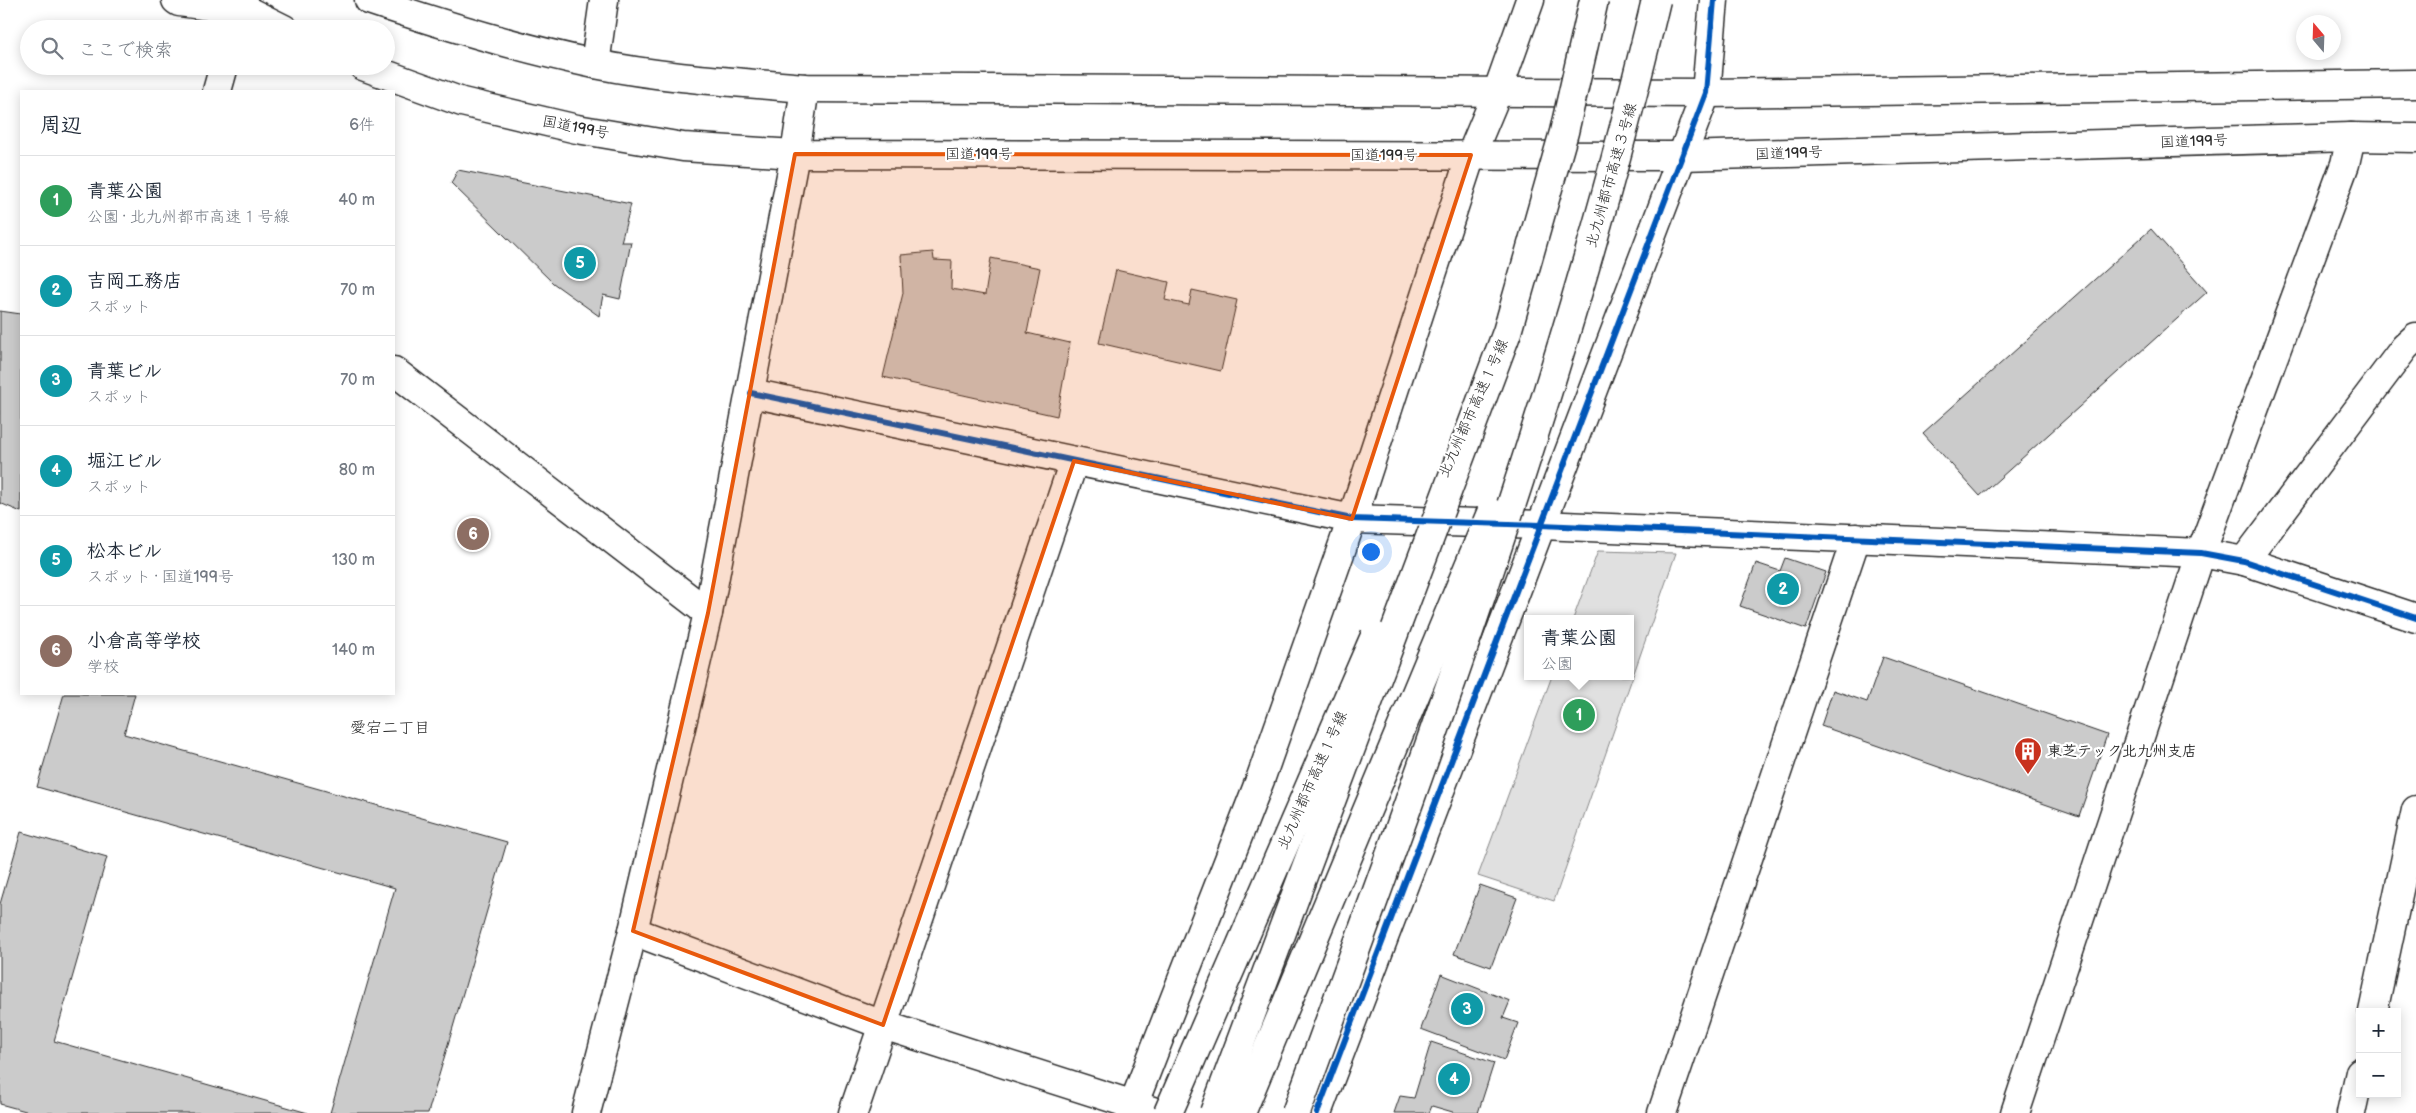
<!DOCTYPE html>
<html lang="ja">
<head>
<meta charset="utf-8">
<style>
	body { margin:0; font-family:"Balsamiq Sans","Klee One",sans-serif; background:#f2f2f3; color:#1f2937 }
	.controls { position:absolute; right:15px; bottom:15px; display:grid; overflow:hidden; border-radius:0px; box-shadow:0 2px 12px #0003 }
	.controls button { width:45px; height:45px; display:grid; place-items:center; padding:0; border:0; border-bottom:1px solid #e0e1e3; background:#fff; color:#1f2937; font:25px sans-serif }
	.compass { position:absolute; left:2296px; top:15px; width:45px; height:45px; border-radius:50%; background:#fff; box-shadow:0 2px 12px #0003; rotate:341deg }
	.you { position:absolute; left:1370px; top:551px; width:18px; height:18px; margin:-12px; border:4px solid #fff; border-radius:50%; background:#1a73e8; box-shadow:0 0 0 8px #1a73e833 }
	.badge { display:grid; place-items:center; width:32px; height:32px; border-radius:50%; background:#b45309; color:#fff; font-size:16px; font-weight:700 }
	.pin { position:absolute; translate:-50% -50%; border:2px solid #fff; box-shadow:0 1px 5px #0006 }
	.popup { position:absolute; left:1524px; top:615px; width:110px; height:65px; box-sizing:border-box; display:grid; place-content:center; border-radius:0px; background:#fff; filter:drop-shadow(0 1px 4px #0005); font-size:16px; white-space:nowrap; color:#747a83 }
	.popup b { font-size:19px; color:#1f2937 }
	.popup::after { content:''; position:absolute; left:50%; top:100%; margin-left:-10px; border:10px solid transparent; border-top-color:#fff }
	.list { margin:0; padding:0; list-style:none }
	h2 { display:flex; justify-content:space-between; align-items:center; height:65px; margin:0; padding:0 20px; font-size:21px }
	h2 small { font-size:16px; font-weight:400; color:#747a83 }
	.list li { display:grid; grid-template-columns:32px 1fr auto; gap:15px; align-items:center; box-sizing:border-box; height:90px; padding:0 20px; border-top:1px solid #e0e1e3 }
	.list b { display:block; font-size:19px; white-space:nowrap }
	.list p { margin:0; font-size:16px; white-space:nowrap; color:#747a83 }
	.list em { font-size:16px; font-style:normal; color:#747a83 }
	.icon { flex:none; width:28px; height:28px; fill:none; stroke:currentColor; stroke-width:2; stroke-linecap:round; stroke-linejoin:round }
	.map { position:relative; flex:none; width:2416px; height:1113px; overflow:hidden }
	.search { position:absolute; background:#fff; box-shadow:0 2px 12px #0003; left:20px; top:20px; width:375px; height:55px; display:flex; align-items:center; gap:12px; box-sizing:border-box; padding:0 18px; border-radius:28px; color:#747a83; font-size:19px }
	.panel { position:absolute; background:#fff; box-shadow:0 2px 12px #0003; left:20px; top:90px; width:375px; height:605px; border-radius:0px }
	.map>svg:first-child { display:block }
	.green { fill:#e0e0e0; stroke:#868686 }
	.building { fill:#cbcbcb; stroke:#2b2b2b }
	.lines { fill:none; stroke-linecap:round; stroke-linejoin:round }
	.minor-casing { stroke:#2b2b2b; stroke-width:31 }
	.tertiary-casing { stroke:#2b2b2b; stroke-width:31 }
	.trunk-casing { stroke:#2b2b2b; stroke-width:31 }
	.minor { stroke:#fff; stroke-width:28 }
	.tertiary { stroke:#fff; stroke-width:28 }
	.trunk { stroke:#fff; stroke-width:28 }
	.motorway-bridge-casing { stroke:#2b2b2b; stroke-width:31; stroke-linecap:butt }
	.motorway-bridge { stroke:#fff; stroke-width:28 }
	.cycleway-casing { stroke:#fff; stroke-width:9 }
	.cycleway { stroke:#0057b8; stroke-width:6 }
	.marked { fill:#e8590c; fill-opacity:0.2; stroke:#e8590c; stroke-width:4; stroke-linejoin:round }
	.labels { text-anchor:middle; stroke-width:4.5; stroke-linejoin:round; paint-order:stroke }
	.street-label { font-size:15px; fill:#2b2b2b; stroke:#fff }
	.poi-label { font-size:15px; font-weight:bold; fill:#2b2b2b; stroke:#fff; text-anchor:start }
	.neighbourhood-label { font-size:16px; fill:#2b2b2b; stroke:#fff }
</style>
</head>
<body>
<div class="map">
<svg width="2416" height="1113" viewBox="0 0 2416 1113">
	<rect width="100%" height="100%" fill="#fff"/>
	<filter id="ink" filterUnits="userSpaceOnUse"><feTurbulence type="fractalNoise" baseFrequency=".02" numOctaves="2"/><feDisplacementMap in="SourceGraphic" scale="10" xChannelSelector="R" yChannelSelector="G"/><feConvolveMatrix kernelMatrix="1 2 1 2 8 2 1 2 1" color-interpolation-filters="sRGB"/></filter>
	<g filter="url(#ink)">
		<path class="green" d="M 1598,551 L 1676,553 L 1554,901 L 1478,876 L 1552,676 L 1630,676 L 1630,619 L 1573,619 Z"/>
		<g class="building">
			<path d="M 458,170 L 631,204 L 621,242 L 631,242 L 620,299 L 603,295 L 599,316 L 553,283 L 451,183 Z"/>
			<path d="M 2151,229 L 2207,292 L 1980,496 L 1923,433 Z"/>
			<path d="M 933,252 L 934,260 L 952,261 L 951,289 L 985,295 L 991,258 L 1040,268 L 1027,333 L 1070,343 L 1057,416 L 883,377 L 903,293 L 901,255 Z"/>
			<path d="M 1116,270 L 1169,282 L 1165,300 L 1189,305 L 1192,290 L 1237,300 L 1221,371 L 1099,343 Z"/>
			<path d="M 0,311 L 21,314 L 21,512 L 0,503 Z"/>
			<path d="M 1785,558 L 1826,572 L 1806,629 L 1740,606 L 1756,563 L 1780,571 Z"/>
			<path d="M 1883,657 L 2107,735 L 2079,816 L 1821,726 L 1833,690 L 1867,702 Z"/>
			<path d="M 64,694 L 135,694 L 124,734 L 507,842 L 428,1113 L 330,1113 L 395,888 L 37,787 Z"/>
			<path d="M 21,832 L 107,857 L 54,1041 L 308,1113 L 33,1113 L 0,1104 L 0,904 Z"/>
			<path d="M 1480,885 L 1517,898 L 1491,967 L 1454,954 Z"/>
			<path d="M 1441,974 L 1510,1001 L 1503,1018 L 1518,1023 L 1504,1060 L 1421,1029 Z"/>
			<path d="M 1431,1042 L 1494,1063 L 1478,1113 L 1456,1113 L 1432,1106 L 1429,1113 L 1394,1113 L 1400,1096 L 1414,1098 Z"/>
		</g>
		<g class="lines">
			<g class="minor-casing">
				<g id="minor">
					<path d="M 241,29 L 248,11"/>
					<path d="M 595,64 L 604,0"/>
					<path d="M 217,91 L 224,66"/>
					<path d="M 1706,93 L 1714,0"/>
					<path d="M 1471,155 L 1497,93 L 1530,0"/>
					<path d="M 394,371 L 708,613"/>
					<path d="M 751,393 L 1352,519 L 1541,525 L 2201,553 L 2244,561 L 2416,618"/>
					<path d="M 2244,561 L 2405,347 L 2416,337"/>
					<path d="M 633,931 L 883,1025 L 1159,1113"/>
					<path d="M 2373,1012 L 2416,810"/>
					<path d="M 586,1113 L 633,931 L 708,613 L 795,154 L 805,88"/>
					<path d="M 853,1113 L 1074,461"/>
					<path d="M 1662,1113 L 1856,538"/>
					<path d="M 2015,1113 L 2201,553"/>
					<path d="M 2351,1113 L 2360,1072"/>
				</g>
			</g>
			<g class="tertiary-casing">
				<g id="tertiary">
					<path d="M 2201,553 L 2345,164 L 2351,137"/>
					<path d="M 1130,1113 L 1260,780 L 1352,519 L 1471,155"/>
					<path d="M 1317,1113 L 1706,93"/>
				</g>
			</g>
			<g class="trunk-casing">
				<g id="trunk">
					<path d="M 176,0 L 179,2 L 248,11 L 284,29"/>
					<path d="M 369,0 C 443,25 518,48 595,64 C 664,78 735,82 805,88 L 1706,93 L 2416,84"/>
					<path d="M 363,66 L 462,102 L 577,129 L 683,147 L 795,154 L 1682,156 L 2351,137 L 2416,138"/>
				</g>
			</g>
			<use href="#minor" class="minor"/>
			<use href="#tertiary" class="tertiary"/>
			<use href="#trunk" class="trunk"/>
			<g class="motorway-bridge-casing">
				<g id="motorway-bridge">
					<path d="M 1168,1113 L 1375,636"/>
					<path d="M 1214,1113 L 1507,332 L 1564,132 L 1594,0"/>
					<path d="M 1241,1113 L 1491,513"/>
					<path d="M 1296,1113 C 1430,747 1566,380 1656,0"/>
				</g>
			</g>
			<use href="#motorway-bridge" class="motorway-bridge"/>
			<g class="cycleway-casing">
				<g id="cycleway">
					<path d="M 751,393 L 1352,519 L 1541,525 L 2201,553 L 2244,561 L 2416,618"/>
					<path d="M 1317,1113 L 1706,93 L 1714,0"/>
				</g>
			</g>
			<use href="#cycleway" class="cycleway"/>
		</g>
	</g>
	<path class="marked" d="M 795,154 L 1471,155 L 1352,519 L 1074,461 L 883,1025 L 633,931 L 708,613 Z"/>
	<defs>
		<g id="building-pin" transform="scale(1.4375)"><path d="M0 17L-7.5 6A9.5 9.5 0 1 1 7.5 6Z" fill="#c8321e" stroke="#fff"/><path d="M-4-6H4V6H1V3H-1V6H-4ZM-2.5-4.3h1.7v1.8h-1.7ZM.8-4.3h1.7v1.8H.8ZM-2.5-1h1.7V.8h-1.7ZM.8-1h1.7V.8H.8Z" fill="#fff"/></g>
	</defs>
	<g fill-rule="evenodd">
		<use href="#building-pin" x="2028" y="751"/>
	</g>
	<g class="labels">
		<g class="street-label">
			<text transform="translate(576 127) rotate(11)" y="5">国道199号</text>
			<text transform="translate(2194 141) rotate(-2)" y="5">国道199号</text>
			<text transform="translate(1789 153) rotate(-2)" y="5">国道199号</text>
			<text x="979" y="159">国道199号</text>
			<text x="1384" y="160">国道199号</text>
			<text transform="translate(1611 175) rotate(-74)" y="5">北九州都市高速３号線</text>
			<text transform="translate(1473 408) rotate(-66)" y="5">北九州都市高速１号線</text>
			<text transform="translate(1312 780) rotate(-66)" y="5">北九州都市高速１号線</text>
		</g>
		<g class="poi-label">
			<text x="2047" y="756">東芝テック北九州支店</text>
		</g>
		<g class="neighbourhood-label">
			<text x="390" y="733">愛宕二丁目</text>
		</g>
	</g>
</svg>
<div class="controls">
<button>+</button>
<button>−</button>
</div>
<svg class="compass" viewBox="-18 -18 36 36"><path d="M0-13l5 13h-10z" fill="#e53935"/><path d="M0 13l5-13h-10z" fill="#747a83"/></svg>
<div class="you"></div>
<div class="pin badge" style="left:1579px;top:715px;background:#2e9e5b">1</div>
<div class="popup"><b>青葉公園</b>公園</div>
<div class="pin badge" style="left:1783px;top:589px;background:#0f9aa8">2</div>
<div class="pin badge" style="left:1467px;top:1009px;background:#0f9aa8">3</div>
<div class="pin badge" style="left:1454px;top:1079px;background:#0f9aa8">4</div>
<div class="pin badge" style="left:580px;top:263px;background:#0f9aa8">5</div>
<div class="pin badge" style="left:473px;top:534px;background:#8d6e63">6</div>
<div class="search"><svg class="icon" aria-label="search" viewBox="0 0 24 24"><circle cx="10" cy="10" r="6"/><path d="M15 15l6 6"/></svg>ここで検索</div>
<section class="panel">
<h2>周辺<small>6件</small></h2>
<ul class="list">
<li><span class="badge" style="background:#2e9e5b">1</span><div><b>青葉公園</b><p>公園 · 北九州都市高速１号線</p></div><em>40 m</em></li>
<li><span class="badge" style="background:#0f9aa8">2</span><div><b>吉岡工務店</b><p>スポット</p></div><em>70 m</em></li>
<li><span class="badge" style="background:#0f9aa8">3</span><div><b>青葉ビル</b><p>スポット</p></div><em>70 m</em></li>
<li><span class="badge" style="background:#0f9aa8">4</span><div><b>堀江ビル</b><p>スポット</p></div><em>80 m</em></li>
<li><span class="badge" style="background:#0f9aa8">5</span><div><b>松本ビル</b><p>スポット · 国道199号</p></div><em>130 m</em></li>
<li><span class="badge" style="background:#8d6e63">6</span><div><b>小倉高等学校</b><p>学校</p></div><em>140 m</em></li>
</ul>
</section>
</div>
</body>
</html>
